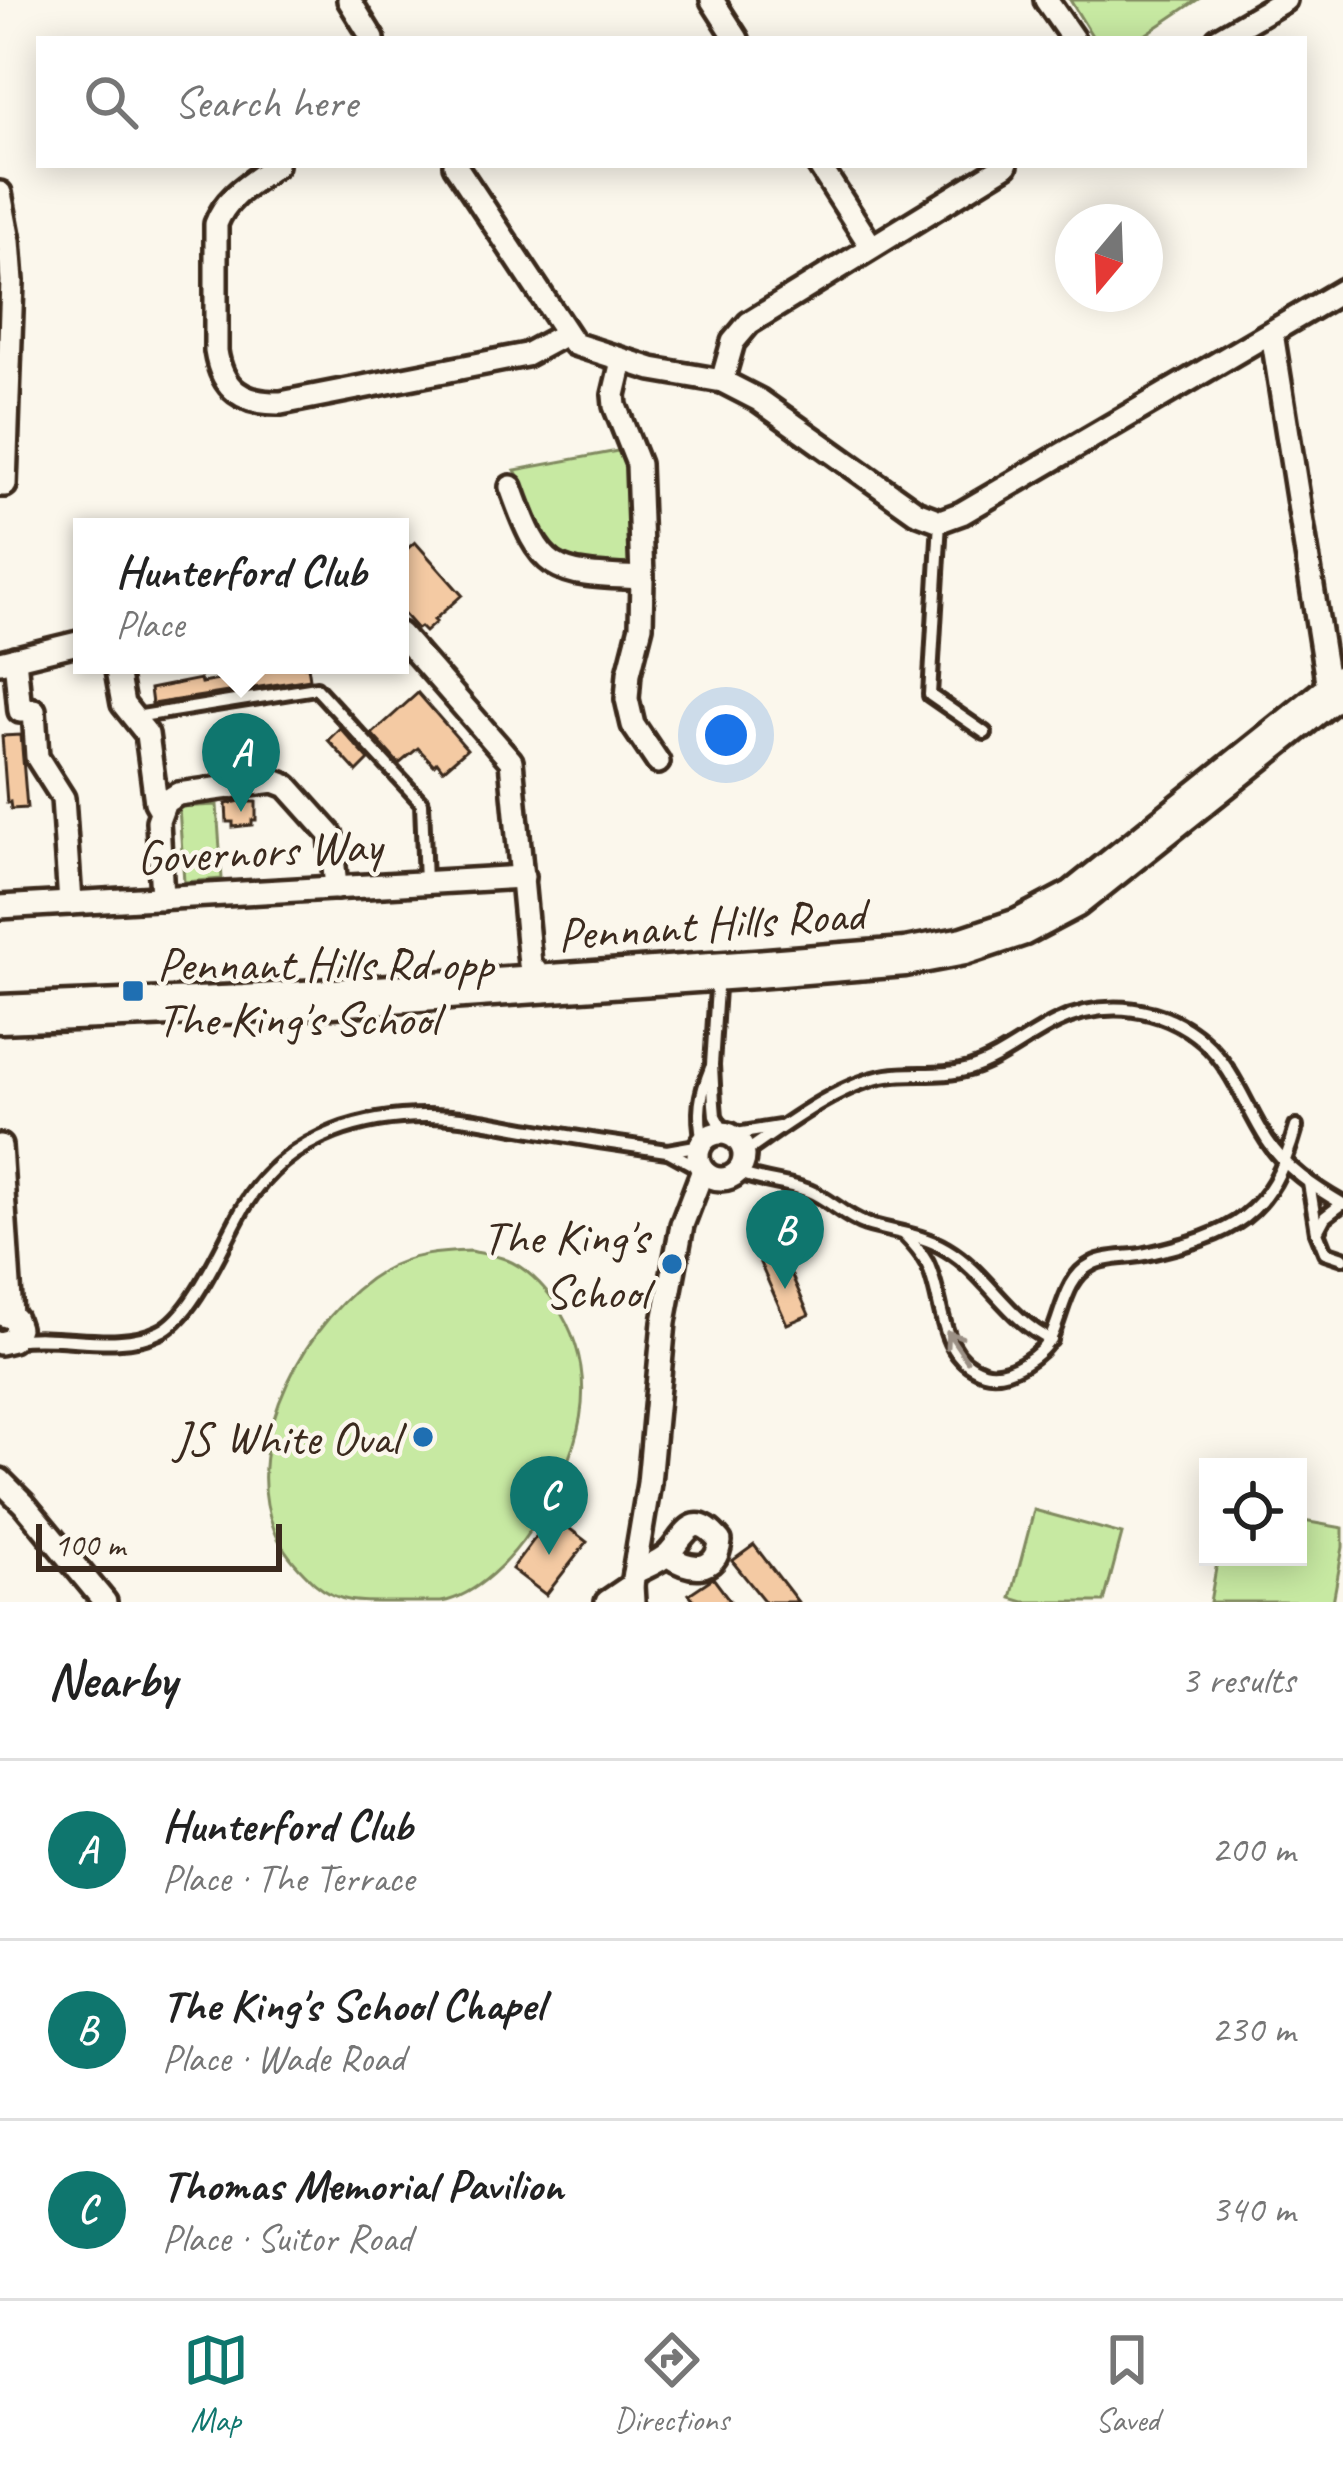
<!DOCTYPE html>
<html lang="en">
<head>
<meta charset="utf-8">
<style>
	body { margin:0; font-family:Caveat,sans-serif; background:#f2f2f2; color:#222 }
	.controls { position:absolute; right:36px; bottom:36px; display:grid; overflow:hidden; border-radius:0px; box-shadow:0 6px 30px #0003 }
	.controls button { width:108px; height:108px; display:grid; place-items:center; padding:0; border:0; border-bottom:3px solid #e0e0e0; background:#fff; color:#222; font:60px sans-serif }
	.compass { position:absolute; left:1055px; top:204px; width:108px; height:108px; border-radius:50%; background:#fff; box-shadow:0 6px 30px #0003; rotate:199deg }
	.scale { position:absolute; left:36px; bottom:30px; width:246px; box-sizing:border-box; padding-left:12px; border:6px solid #3b2a1e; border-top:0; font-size:33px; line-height:42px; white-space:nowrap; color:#3b2a1e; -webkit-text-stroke:9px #fbf7ec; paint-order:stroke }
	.you { position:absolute; left:726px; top:735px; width:42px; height:42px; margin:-30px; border:9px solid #fff; border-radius:50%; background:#1a73e8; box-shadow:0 0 0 18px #1a73e833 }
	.badge { display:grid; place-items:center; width:78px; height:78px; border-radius:50%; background:#0f766e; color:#fff; font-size:39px; font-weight:700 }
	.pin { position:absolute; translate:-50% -99px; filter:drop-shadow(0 3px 6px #0008) }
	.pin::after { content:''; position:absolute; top:63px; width:42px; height:36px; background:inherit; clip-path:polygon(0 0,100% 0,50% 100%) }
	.popup { position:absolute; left:73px; top:518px; width:336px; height:156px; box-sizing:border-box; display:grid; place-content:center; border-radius:0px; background:#fff; filter:drop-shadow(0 3px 9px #0005); font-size:39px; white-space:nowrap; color:#767676 }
	.popup b { font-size:45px; color:#222 }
	.popup::after { content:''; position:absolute; left:50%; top:100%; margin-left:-24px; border:24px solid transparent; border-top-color:#fff }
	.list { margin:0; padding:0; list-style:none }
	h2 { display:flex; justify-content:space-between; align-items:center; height:156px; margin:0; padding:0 48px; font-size:51px }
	h2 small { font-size:39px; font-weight:400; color:#767676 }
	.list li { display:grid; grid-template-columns:78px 1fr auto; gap:36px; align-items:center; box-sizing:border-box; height:180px; padding:0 48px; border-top:3px solid #e0e0e0 }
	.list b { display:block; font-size:45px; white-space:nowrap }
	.list p { margin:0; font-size:39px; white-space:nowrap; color:#767676 }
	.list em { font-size:39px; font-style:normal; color:#767676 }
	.icon { flex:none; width:66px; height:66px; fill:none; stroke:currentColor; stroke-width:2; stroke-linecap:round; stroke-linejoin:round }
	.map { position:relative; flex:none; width:1343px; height:1602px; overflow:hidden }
	.search { position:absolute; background:#fff; box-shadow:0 6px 30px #0003; left:36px; right:36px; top:36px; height:132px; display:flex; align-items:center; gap:30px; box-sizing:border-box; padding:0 42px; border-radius:0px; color:#767676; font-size:45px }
	.sheet { height:696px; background:#fff }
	nav { display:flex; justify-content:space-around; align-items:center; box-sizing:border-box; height:168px; border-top:3px solid #e0e0e0; background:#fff; font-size:33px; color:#767676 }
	nav a { display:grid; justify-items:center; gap:6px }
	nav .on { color:#0f766e }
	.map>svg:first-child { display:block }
	.green { fill:#c7e9a2; stroke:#818a60; stroke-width:3 }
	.building { fill:#f4caa3; stroke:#3b2a1e; stroke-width:3 }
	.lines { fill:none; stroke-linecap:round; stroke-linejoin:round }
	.lane-casing { stroke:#3b2a1e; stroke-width:20 }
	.street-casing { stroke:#3b2a1e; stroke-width:30 }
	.highway-casing { stroke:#3b2a1e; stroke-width:45 }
	.lane { stroke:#fbf7ec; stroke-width:10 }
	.street { stroke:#fbf7ec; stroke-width:21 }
	.highway { stroke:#fbf7ec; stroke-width:36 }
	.oneway { stroke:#9b9085 }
	.poi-dot { fill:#1f6fb2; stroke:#fbf7ec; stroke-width:4.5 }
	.labels { text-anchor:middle; stroke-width:9; stroke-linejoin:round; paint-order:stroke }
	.street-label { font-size:48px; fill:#3b2a1e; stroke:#fbf7ec }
	.poi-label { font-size:48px; fill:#3b2a1e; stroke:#fbf7ec; text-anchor:end }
</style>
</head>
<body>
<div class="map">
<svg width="1343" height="1602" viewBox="0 0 1343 1602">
	<rect width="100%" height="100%" fill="#fbf7ec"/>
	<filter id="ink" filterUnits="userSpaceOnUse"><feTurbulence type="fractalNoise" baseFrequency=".00833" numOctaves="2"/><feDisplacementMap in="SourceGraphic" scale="24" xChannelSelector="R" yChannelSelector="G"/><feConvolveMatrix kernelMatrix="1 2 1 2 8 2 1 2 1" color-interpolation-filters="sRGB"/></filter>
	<g filter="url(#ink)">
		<g class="green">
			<path d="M 1070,0 L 1197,0 L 1139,39 L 1094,39 Z"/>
			<path d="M 623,450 L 627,459 L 633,567 C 620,566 583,569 575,567 C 544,557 531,497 515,470 Z"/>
			<path d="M 217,805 L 222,879 L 184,882 L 179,807 Z"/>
			<path d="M 471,1251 C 483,1254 496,1255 507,1260 C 525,1267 543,1285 554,1301 C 607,1379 579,1457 531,1529 C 512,1558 477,1596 441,1602 C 424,1602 404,1602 386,1602 C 351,1602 331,1602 305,1574 C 292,1561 280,1546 274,1529 C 239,1442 308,1314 384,1270 C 411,1254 440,1252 471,1251 Z"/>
			<path d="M 1034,1510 L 1122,1534 L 1104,1602 L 1024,1602 L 1011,1598 Z"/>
			<path d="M 1298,1520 L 1343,1528 L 1343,1547 L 1333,1602 L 1210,1602 L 1218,1557 L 1298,1557 Z"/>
		</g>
		<g class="building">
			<path d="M 415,542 L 462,595 L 434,620 L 436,622 L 425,632 L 420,627 L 417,629 L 400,610 L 400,555 Z"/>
			<path d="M 283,665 L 308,666 L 310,679 L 152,704 L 150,689 L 200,679 L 201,683 L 231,678 Z"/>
			<path d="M 418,693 L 467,749 L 443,770 L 437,762 L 434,765 L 418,748 L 399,764 L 372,734 Z"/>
			<path d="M 340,728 L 369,760 L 357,772 L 328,740 Z"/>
			<path d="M 21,735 L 27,808 L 11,809 L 10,802 L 7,803 L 2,736 Z"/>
			<path d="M 250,799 L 250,802 L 256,802 L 256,820 L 252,820 L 252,825 L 233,827 L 233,822 L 227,822 L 226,804 Z"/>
			<path d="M 782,1253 L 809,1315 L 787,1324 L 760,1263 Z"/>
			<path d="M 552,1515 L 587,1542 L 546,1595 L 512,1569 Z"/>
			<path d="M 754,1545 L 798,1602 L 765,1602 L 732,1561 Z"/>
			<path d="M 713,1578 L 731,1602 L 696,1602 L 689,1594 Z"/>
		</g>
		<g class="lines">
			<g class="lane-casing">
				<g id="lane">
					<path d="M 940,521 L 930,695 L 985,733"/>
					<path d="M 135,717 L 316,688 L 422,803 L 425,883"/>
					<path d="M 717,988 L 712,1065 L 714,1104 L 715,1116 L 725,1134"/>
					<path d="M 730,1135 L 779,1127"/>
					<path d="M 703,1142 C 697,1113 700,1095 711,1068"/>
					<path d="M 670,1152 L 701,1169"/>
					<path d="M 743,1154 C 784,1126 838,1084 887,1076 C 915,1072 942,1077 969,1069 C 1002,1059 1027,1036 1057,1022 C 1105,999 1163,1006 1203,1041 C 1234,1068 1245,1106 1267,1140 C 1285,1168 1315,1188 1343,1204"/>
					<path d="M 737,1172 C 760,1182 786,1182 809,1191 C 829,1199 845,1217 866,1224 C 892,1232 921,1234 946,1249 C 987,1273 1007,1319 1051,1340"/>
					<path d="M 1309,1183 L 1317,1232"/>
					<path d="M 1342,1204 L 1325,1217 L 1317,1232 L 1325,1252 L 1343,1258"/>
					<path d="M 904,1234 C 913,1243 921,1252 927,1263 C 945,1300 937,1357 984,1372 C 1007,1379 1043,1355 1052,1335 C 1063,1311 1066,1277 1092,1264 C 1106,1256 1129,1258 1146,1254 C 1234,1234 1271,1217 1296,1127"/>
					<path d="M 15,1340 C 60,1333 118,1352 159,1332 C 194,1317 225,1238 245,1205 C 289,1133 371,1111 451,1117 C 478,1119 505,1126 532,1130 C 577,1138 622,1145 667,1151 L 701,1145"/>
				</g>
			</g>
			<g class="street-casing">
				<g id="street">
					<path d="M 349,0 L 373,39"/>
					<path d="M 712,0 L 737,39"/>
					<path d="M 1046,0 L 1073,39"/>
					<path d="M 1218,39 L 1285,0"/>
					<path d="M 276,165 C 253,182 226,196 216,224 L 216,351 C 222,390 243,404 281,403 L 526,355 L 565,334"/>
					<path d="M 455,165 L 574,344 L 652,369 L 722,381 L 759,400 L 916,512 L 940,521 L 962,513 L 1343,290"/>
					<path d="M 819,165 L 871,246"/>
					<path d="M 0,193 L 9,241 L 12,281 L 5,485 L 0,485"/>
					<path d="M 1272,333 L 1329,694"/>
					<path d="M 622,361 L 614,395 L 615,406 L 638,464 L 642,578 L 641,626 L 629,673 L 627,699 L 633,725 L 658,762"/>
					<path d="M 722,381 L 733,342 L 749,323 L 1006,165"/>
					<path d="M 511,487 C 542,575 552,574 642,578"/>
					<path d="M 400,634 L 511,761 L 530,964 L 546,983"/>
					<path d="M 15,658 L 20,711 L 34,710 L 37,757 L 63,798 L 70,903"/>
					<path d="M 0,662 L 82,642"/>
					<path d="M 116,665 L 123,704 L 147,734 L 156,802 L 160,809"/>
					<path d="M 162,898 L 158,821 L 165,802 L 178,794 L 274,781 L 287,786 L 331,835 L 336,888"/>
					<path d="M 0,907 L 523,877"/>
					<circle cx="721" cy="1156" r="23"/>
					<path d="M 0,1146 L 11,1316"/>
					<path d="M 0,1343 L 12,1340 L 18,1328 L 15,1319 L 1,1314"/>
					<path d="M 0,1480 L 24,1504 L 105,1602"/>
					<path d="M 634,1573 C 645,1567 660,1562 669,1553 C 686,1535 693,1508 720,1541 C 717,1575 689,1570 667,1555"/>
					<path d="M 607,1602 L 632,1585"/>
					<path d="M 633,1602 L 632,1585 L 649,1483 L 664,1322 L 682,1225 L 703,1170"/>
				</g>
			</g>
			<g class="highway-casing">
				<path id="highway" d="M 0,1014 L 245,1004 L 755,969 L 905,957 L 964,946 L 1021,927 L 1074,899 L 1343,684"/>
			</g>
			<use href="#lane" class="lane"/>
			<use href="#street" class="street"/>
			<use href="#highway" class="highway"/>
		</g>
		<defs><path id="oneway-shaft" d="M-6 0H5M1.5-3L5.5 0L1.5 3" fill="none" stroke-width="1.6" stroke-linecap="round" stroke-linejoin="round" transform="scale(3)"/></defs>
		<use class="oneway" href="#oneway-shaft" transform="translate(957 1346) rotate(-124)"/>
	</g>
	<g class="poi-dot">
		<rect x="121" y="979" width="24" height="24" rx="6"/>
		<circle cx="672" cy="1264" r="12"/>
		<circle cx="423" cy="1437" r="12"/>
	</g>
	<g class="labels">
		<g class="street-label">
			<text transform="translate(259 850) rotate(-3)" y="17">Governors Way</text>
			<text transform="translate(711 923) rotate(-4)" y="17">Pennant Hills Road</text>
		</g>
		<g class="poi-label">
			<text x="157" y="980" text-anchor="start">Pennant Hills Rd opp<tspan x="157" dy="55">The King's School</tspan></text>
			<text x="648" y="1253">The King's<tspan x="648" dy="55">School</tspan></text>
			<text x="399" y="1454">JS White Oval</text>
		</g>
	</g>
</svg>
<div class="controls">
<button><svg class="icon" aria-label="locate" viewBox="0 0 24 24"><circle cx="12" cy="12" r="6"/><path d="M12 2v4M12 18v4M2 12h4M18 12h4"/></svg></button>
</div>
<svg class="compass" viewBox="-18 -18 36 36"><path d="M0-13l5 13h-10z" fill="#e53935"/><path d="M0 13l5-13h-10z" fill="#767676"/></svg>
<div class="scale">100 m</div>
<div class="you"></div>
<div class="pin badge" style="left:241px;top:812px">A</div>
<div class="popup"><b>Hunterford Club</b>Place</div>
<div class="pin badge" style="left:785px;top:1289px">B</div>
<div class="pin badge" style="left:549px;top:1555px">C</div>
<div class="search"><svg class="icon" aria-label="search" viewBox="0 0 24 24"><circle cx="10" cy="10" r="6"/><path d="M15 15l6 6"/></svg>Search here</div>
</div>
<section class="sheet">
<h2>Nearby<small>3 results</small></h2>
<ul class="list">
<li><span class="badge">A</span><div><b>Hunterford Club</b><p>Place · The Terrace</p></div><em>200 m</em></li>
<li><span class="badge">B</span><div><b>The King's School Chapel</b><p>Place · Wade Road</p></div><em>230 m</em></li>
<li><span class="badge">C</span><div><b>Thomas Memorial Pavilion</b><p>Place · Suitor Road</p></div><em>340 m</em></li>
</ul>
</section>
<nav>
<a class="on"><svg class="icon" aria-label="map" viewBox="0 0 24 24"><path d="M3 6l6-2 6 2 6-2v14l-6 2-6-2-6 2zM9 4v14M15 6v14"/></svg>Map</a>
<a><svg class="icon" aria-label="directions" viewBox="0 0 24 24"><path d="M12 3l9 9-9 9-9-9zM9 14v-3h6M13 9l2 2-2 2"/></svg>Directions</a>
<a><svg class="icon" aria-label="saved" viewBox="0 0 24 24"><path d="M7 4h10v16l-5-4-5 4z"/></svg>Saved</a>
</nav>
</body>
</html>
